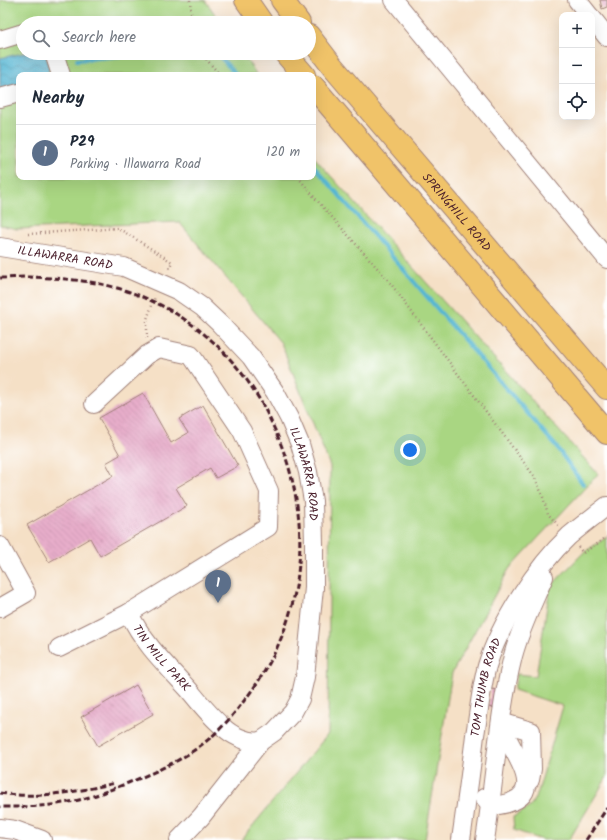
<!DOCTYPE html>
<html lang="en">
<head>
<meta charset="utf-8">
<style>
	body { margin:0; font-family:Kalam,sans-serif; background:#f2f2f3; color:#1f2937 }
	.controls { position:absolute; right:12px; top:12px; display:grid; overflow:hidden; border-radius:8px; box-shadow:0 4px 16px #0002 }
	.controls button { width:36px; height:36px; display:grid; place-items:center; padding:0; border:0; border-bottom:1px solid #e0e1e3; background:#fff; color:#1f2937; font:20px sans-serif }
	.you { position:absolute; left:410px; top:450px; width:14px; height:14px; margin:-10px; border:3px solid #fff; border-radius:50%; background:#1a73e8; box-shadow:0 0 0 6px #1a73e833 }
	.badge { display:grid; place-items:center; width:26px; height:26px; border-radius:50%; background:#2563eb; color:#fff; font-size:13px; font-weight:700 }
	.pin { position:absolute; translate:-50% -33px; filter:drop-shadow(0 1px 2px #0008) }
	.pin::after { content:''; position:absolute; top:21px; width:14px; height:12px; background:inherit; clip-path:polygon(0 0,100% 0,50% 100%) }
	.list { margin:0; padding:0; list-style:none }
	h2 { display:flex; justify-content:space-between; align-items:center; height:52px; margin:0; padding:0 16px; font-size:17px }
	h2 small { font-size:13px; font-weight:400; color:#747a83 }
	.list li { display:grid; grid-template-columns:26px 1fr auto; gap:12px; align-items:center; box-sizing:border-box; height:56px; padding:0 16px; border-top:1px solid #e0e1e3 }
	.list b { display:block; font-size:15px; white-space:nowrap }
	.list p { margin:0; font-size:13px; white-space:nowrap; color:#747a83 }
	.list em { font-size:13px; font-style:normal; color:#747a83 }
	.icon { flex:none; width:22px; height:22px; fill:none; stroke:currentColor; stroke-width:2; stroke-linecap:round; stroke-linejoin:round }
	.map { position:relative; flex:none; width:607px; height:840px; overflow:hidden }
	.search { position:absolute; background:#fff; box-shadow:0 4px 16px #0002; left:16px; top:16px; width:300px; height:44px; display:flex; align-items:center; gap:10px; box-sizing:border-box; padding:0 14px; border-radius:22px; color:#747a83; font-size:15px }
	.panel { position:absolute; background:#fff; box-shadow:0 4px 16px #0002; left:16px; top:72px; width:300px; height:108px; border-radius:8px }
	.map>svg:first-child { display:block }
	.grass { fill:#a9d682; stroke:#7a7a56 }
	.water { fill:url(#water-waves); stroke:#506a7f }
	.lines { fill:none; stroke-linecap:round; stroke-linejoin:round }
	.stream { stroke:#55b6d3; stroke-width:4 }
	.building { fill:url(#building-back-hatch) }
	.minor-casing { stroke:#a08078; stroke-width:20 }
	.major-casing { stroke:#a08078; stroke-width:24 }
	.path { stroke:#a08078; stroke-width:2.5; stroke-dasharray:1 3; stroke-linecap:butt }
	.minor { stroke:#fff; stroke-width:18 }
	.major { stroke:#f0c369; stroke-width:22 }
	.rail { stroke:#4a1f2b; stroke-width:3; stroke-dasharray:6 3; stroke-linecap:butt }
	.labels { text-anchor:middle; stroke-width:3; stroke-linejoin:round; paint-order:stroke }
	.street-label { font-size:12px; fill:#4a1f2b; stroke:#fff }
</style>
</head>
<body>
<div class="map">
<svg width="607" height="840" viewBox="0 0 607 840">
	<defs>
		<pattern id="water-waves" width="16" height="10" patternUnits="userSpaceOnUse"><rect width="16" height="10" fill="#55b6d3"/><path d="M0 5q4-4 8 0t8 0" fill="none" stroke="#4893ab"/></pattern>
		<pattern id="building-back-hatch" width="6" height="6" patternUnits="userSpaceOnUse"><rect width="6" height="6" fill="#e7adca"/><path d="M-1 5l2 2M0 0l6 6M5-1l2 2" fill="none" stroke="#c894ae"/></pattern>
	</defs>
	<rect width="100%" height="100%" fill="#fff"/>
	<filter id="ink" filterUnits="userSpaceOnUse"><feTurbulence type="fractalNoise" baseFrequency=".025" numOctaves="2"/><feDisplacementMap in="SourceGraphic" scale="8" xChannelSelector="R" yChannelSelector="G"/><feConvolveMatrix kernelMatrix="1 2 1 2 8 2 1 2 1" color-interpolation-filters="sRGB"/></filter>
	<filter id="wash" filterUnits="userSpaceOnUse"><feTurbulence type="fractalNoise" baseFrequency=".012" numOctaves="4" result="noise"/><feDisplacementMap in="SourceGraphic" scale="16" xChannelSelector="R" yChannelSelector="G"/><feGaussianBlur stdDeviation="0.9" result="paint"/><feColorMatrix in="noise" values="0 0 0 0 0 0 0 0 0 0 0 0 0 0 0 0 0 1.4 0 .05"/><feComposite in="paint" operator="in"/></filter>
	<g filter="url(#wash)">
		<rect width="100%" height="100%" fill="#f5e0c6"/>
		<g class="grass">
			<path d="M 0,0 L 205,0 L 221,23 L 23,23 L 23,53 L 242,53 L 257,75 L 19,75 L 19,177 L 313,177 L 313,156 L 598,474 L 509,569 L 452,673 L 425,840 L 241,840 L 328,734 L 330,466 L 281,343 L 179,222 L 17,229 L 0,225 Z"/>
			<path d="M 607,537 L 607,777 L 569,840 L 542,840 L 514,830 L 513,817 L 530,807 L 538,792 L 563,706 L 514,690 L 517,674 L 536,676 L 550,587 L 583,553 Z"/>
		</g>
		<path class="water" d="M 24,53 L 38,53 L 46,55 L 49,70 L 45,75 L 19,75 L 19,85 L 0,89 L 0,58 Z"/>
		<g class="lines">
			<g class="stream">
				<path d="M 217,53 L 236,75"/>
				<path d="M 77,60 L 150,53"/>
				<path d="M 313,165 L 555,445 L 583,484"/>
			</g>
		</g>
		<g id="blocks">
			<g class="building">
				<path d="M 600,0 L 607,0 L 607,7 L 602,9 Z"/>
				<path d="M 143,393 L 171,443 L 188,433 L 179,419 L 203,405 L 238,466 L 216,478 L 210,468 L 176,488 L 187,506 L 100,556 L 90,538 L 49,562 L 27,525 L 113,476 L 106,463 L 120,455 L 99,418 Z"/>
				<path d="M 136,685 L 153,714 L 98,746 L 81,717 Z"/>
				<path d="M 491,689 L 498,690 L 496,708 L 488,707 Z"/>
			</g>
		</g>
	</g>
	<g filter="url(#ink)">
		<use href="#blocks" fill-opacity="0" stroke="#a08078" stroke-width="1"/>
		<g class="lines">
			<g class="minor-casing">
				<g id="minor">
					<path d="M 394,0 L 607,259"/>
					<path d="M 577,0 L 589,15"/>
					<path d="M 592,18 L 607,37"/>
					<path d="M 0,40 L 23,33"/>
					<path d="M 54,53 L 61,75"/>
					<path d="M 0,98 L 19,93"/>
					<path id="s1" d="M 0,247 L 124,267 L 179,291 L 202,307 L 220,324 L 251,357 L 275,392 L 289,418 L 300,444 L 308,472 L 313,501 L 314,544 L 314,588 L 305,677 L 300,699 L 293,712 L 274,732 L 261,741 L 201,817 L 179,840"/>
					<path d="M 94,404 L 147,355 L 159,348 L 191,355 L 242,431 L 269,491 L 268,527 L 129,613"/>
					<path d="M 0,546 L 26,593 L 0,608"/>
					<path id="s2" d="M 59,648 L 129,613 C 143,643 167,666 189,690 C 199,702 210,716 222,726 C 231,735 248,744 261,741"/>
					<path d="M 501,722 L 531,731 L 532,769 L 530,780"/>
					<path d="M 484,798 L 491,806 C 557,800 512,756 501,724"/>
					<path d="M 0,828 L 15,830 L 42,840"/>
					<path id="s3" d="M 461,840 C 466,805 471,770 475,735 C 479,712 481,688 487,666 C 500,623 536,567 569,536 C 581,526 594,516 607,506"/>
					<path d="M 485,840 C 495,779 498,716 513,656 C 520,629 533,603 544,577"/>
				</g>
			</g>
			<g class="major-casing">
				<g id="major">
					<path d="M 246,0 L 262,23"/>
					<path d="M 282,0 L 299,23"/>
					<path id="s4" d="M 309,36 L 332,66 L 607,388"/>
					<path d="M 285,53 L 304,75"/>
					<path d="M 313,86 L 607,433"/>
				</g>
			</g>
			<g class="path">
				<path d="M 190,0 L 192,23"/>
				<path d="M 201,53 L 220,75"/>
				<path d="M 298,177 L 314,197 L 388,280 L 534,476 L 542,494 L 548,514 L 559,526"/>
				<path d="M 28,234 L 118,228 L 172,262 L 169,269"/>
				<path d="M 147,338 L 147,319 L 155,297"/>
				<path d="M 578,547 L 583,553 L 607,537"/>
			</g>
			<use href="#minor" class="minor"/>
			<use href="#major" class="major"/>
			<g class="rail">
				<path d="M 0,278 C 9,278 18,277 27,277 C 65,278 103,281 138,295 C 200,319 248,368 274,428 C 315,517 308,618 247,697 C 234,714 221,730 204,743 C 181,761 155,772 128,783 C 107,791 86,800 63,803 C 42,807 21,807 0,807"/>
				<path d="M 0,793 C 38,799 77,792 115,783"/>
				<path d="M 586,840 L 607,808"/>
			</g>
		</g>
	</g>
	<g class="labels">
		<g class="street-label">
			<text dy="4" stroke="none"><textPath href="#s4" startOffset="230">SPRINGHILL ROAD</textPath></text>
			<text dy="4" stroke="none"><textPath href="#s1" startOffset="66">ILLAWARRA ROAD</textPath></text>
			<text dy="4" stroke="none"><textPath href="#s1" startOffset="414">ILLAWARRA ROAD</textPath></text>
			<text dy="4" stroke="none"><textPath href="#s2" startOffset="134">TIN MILL PARK</textPath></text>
			<text dy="4" stroke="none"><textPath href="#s3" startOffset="155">TOM THUMB ROAD</textPath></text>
		</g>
	</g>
</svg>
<div class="controls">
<button>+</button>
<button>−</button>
<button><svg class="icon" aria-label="locate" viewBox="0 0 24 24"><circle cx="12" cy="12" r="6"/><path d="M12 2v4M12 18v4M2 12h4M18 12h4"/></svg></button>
</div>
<div class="you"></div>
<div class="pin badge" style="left:218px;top:603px;background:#5c6f8a">1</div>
<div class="search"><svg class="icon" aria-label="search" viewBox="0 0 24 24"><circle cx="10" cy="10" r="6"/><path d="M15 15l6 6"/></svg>Search here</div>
<section class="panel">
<h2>Nearby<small></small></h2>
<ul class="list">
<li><span class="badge" style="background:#5c6f8a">1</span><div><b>P29</b><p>Parking · Illawarra Road</p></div><em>120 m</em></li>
</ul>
</section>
</div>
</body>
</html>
